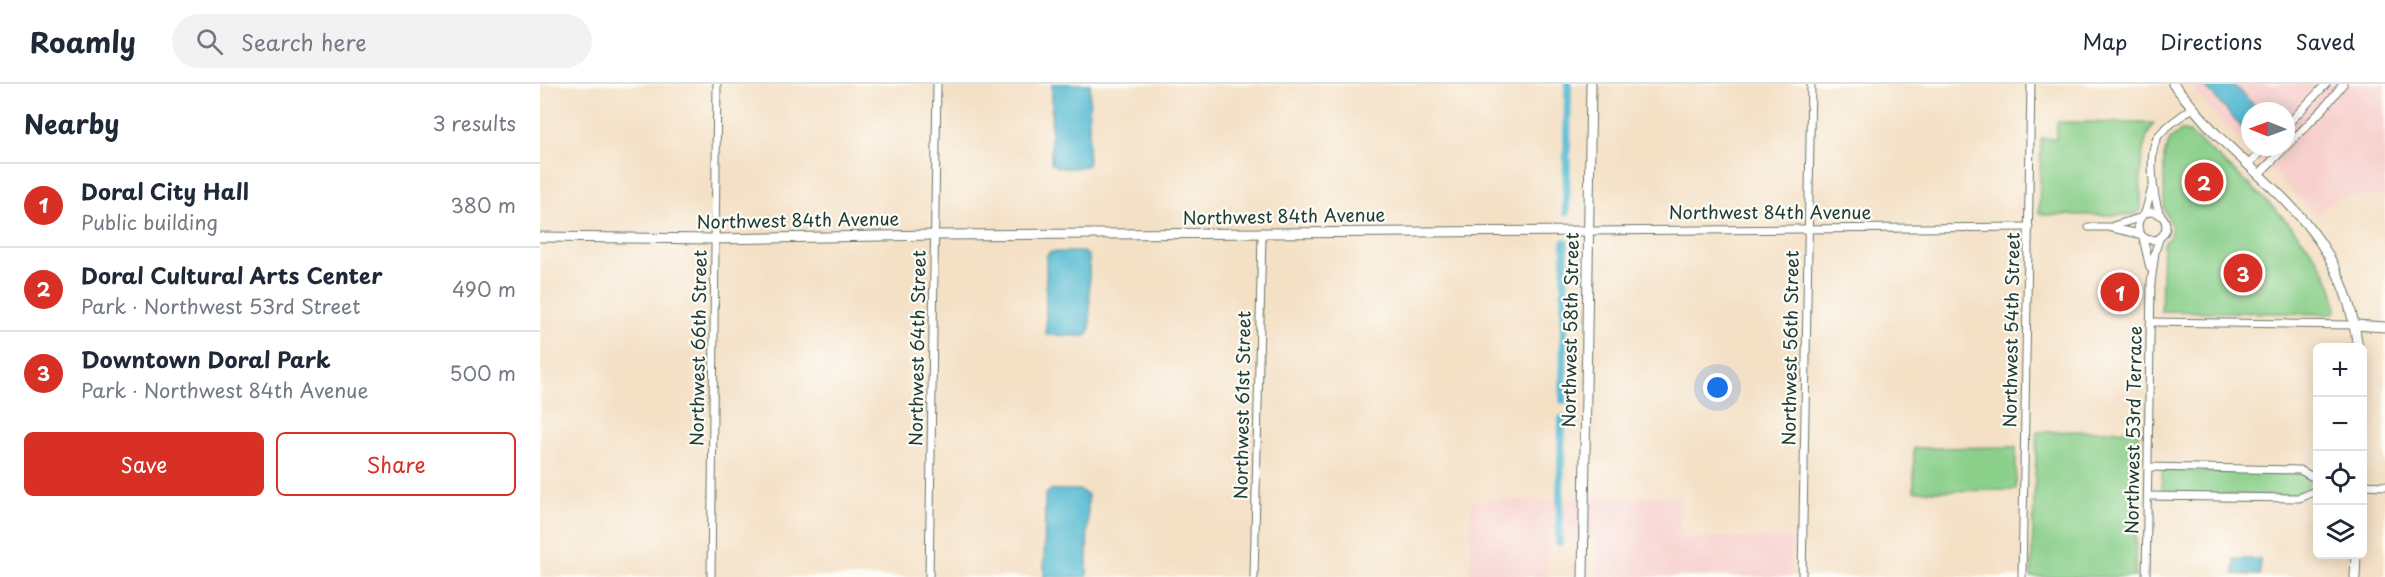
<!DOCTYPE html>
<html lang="en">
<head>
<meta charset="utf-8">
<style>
	body { margin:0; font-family:"Playpen Sans",sans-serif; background:#f2f2f3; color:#1f2937 }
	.controls { position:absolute; right:18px; bottom:18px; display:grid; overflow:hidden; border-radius:9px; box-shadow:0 3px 15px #0003 }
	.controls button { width:54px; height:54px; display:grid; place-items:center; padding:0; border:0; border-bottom:2px solid #e0e1e3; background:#fff; color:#1f2937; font:30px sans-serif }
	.compass { position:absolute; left:1701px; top:18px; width:54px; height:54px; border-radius:50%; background:#fff; box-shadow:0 3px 15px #0003; rotate:271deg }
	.you { position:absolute; left:1178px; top:304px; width:21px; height:21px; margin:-15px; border:4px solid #fff; border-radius:50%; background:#1a73e8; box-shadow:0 0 0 9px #1a73e833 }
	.badge { display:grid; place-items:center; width:39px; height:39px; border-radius:50%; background:#d93025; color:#fff; font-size:20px; font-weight:700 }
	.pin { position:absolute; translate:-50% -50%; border:3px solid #fff; box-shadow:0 2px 6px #0006 }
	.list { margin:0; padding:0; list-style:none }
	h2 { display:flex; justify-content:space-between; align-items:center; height:78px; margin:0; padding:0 24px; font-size:26px }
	h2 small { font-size:20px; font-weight:400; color:#747a83 }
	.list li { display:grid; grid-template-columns:39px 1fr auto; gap:18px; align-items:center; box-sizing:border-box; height:84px; padding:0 24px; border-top:2px solid #e0e1e3 }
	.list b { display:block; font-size:22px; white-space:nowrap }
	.list p { margin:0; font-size:20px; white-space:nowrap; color:#747a83 }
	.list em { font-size:20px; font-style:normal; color:#747a83 }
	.actions { display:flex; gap:12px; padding:18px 24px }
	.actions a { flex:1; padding:14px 0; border:2px solid #d93025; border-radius:9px; text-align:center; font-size:21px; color:#d93025 }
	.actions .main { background:#d93025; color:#fff }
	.icon { flex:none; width:33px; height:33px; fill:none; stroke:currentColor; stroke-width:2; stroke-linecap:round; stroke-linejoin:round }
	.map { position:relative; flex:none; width:1845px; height:493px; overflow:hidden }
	header { display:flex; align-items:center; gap:36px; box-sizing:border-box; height:84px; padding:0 30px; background:#fff; border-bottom:2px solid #e0e1e3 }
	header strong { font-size:28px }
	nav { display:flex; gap:33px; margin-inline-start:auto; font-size:21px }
	.search { width:420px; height:54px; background:#f2f2f3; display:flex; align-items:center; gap:15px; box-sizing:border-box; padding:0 21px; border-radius:33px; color:#747a83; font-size:22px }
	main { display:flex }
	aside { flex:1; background:#fff }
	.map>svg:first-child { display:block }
	.built { fill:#f7d0cd; fill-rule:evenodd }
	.green { fill:#8acf8a; stroke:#54865f; stroke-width:1.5 }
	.water { fill:#53b9d1; stroke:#397b82; stroke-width:1.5 }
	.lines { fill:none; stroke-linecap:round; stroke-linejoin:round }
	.canal { stroke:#53b9d1; stroke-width:8 }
	.street-casing { stroke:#6a7667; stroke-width:9 }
	.secondary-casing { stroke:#6a7667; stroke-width:11 }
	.street { stroke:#fff; stroke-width:7 }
	.secondary { stroke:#fff; stroke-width:9 }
	.labels { text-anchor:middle; stroke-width:4.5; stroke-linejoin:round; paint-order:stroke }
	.street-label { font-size:18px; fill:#1f3d34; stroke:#fdfcf7 }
</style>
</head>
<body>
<header>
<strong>Roamly</strong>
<div class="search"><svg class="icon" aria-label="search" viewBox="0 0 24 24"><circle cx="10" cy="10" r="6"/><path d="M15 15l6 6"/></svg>Search here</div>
<nav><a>Map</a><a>Directions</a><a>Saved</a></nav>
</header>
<main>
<aside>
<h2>Nearby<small>3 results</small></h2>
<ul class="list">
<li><span class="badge">1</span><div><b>Doral City Hall</b><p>Public building</p></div><em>380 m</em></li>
<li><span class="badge">2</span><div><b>Doral Cultural Arts Center</b><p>Park · Northwest 53rd Street</p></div><em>490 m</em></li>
<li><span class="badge">3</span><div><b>Downtown Doral Park</b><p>Park · Northwest 84th Avenue</p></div><em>500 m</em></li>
</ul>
<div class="actions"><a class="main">Save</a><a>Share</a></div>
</aside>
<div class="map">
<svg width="1845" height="493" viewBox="0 0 1845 493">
	<rect width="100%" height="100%" fill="#fdfcf7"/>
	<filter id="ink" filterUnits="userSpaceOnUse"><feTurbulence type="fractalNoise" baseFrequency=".0167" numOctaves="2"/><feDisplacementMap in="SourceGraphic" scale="12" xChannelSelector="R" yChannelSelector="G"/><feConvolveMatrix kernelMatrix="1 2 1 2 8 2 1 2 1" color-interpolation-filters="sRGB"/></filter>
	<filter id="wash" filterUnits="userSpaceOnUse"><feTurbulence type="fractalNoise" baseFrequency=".008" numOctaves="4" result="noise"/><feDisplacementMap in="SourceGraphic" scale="24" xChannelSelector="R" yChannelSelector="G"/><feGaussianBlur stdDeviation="1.35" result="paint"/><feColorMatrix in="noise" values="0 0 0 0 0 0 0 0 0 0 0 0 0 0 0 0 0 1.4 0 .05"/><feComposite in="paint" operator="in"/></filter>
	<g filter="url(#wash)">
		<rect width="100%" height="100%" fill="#f4e0c5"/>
		<g class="built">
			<path d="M 1652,0 L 1845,0 L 1845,118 L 1844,112 L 1798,113 L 1776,131 L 1670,25 L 1656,9 ZM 1710,27 L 1746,27 L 1746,63 L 1710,63 Z"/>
			<path d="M 1140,412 L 1140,452 L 1126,454 L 1252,453 L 1251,493 L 1058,493 L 1058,454 L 1009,455 L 1007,493 L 931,493 L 931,417 Z"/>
		</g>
		<g class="green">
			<path d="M 1517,38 L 1614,39 C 1597,65 1601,96 1601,126 L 1594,131 L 1505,131 L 1499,129 L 1501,54 L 1516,55 Z"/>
			<path d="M 1641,47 L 1649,48 C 1691,86 1797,166 1796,226 L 1792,230 L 1621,227 L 1623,159 L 1629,154 L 1632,142 L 1624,125 L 1624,71 L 1630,56 Z"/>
			<path d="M 1598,346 L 1595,493 L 1491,493 L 1497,348 Z"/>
			<path d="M 1476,363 L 1476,406 L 1374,407 L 1374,364 Z"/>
			<path d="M 1622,387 L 1760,389 L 1768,395 L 1769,403 L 1762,412 L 1622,410 Z"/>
		</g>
		<g class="water">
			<path d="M 512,0 L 550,0 L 548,81 C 537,84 519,87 511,79 Z"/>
			<path d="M 1663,0 L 1692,0 L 1717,24 L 1719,27 L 1710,27 L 1710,48 L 1703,45 Z"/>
			<path d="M 510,168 L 543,168 L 549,172 L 550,247 L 546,252 L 506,251 L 506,172 Z"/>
			<path d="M 511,406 L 539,406 L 548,411 L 547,493 L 504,493 L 505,411 Z"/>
			<path d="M 1694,475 L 1720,475 L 1720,491 L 1694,490 Z"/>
		</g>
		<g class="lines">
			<g class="canal">
				<path d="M 1026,128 L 1028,0"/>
				<path d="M 1023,316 L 1025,158"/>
				<path d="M 1019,458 L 1022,335"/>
			</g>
		</g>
	</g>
	<g filter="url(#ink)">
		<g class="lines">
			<g class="street-casing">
				<g id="street">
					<path d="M 1746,42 L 1786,0"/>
					<path d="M 1708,81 L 1725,63"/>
					<path d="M 1718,91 L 1784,24 L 1803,0"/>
					<circle cx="1612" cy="142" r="14"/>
					<path d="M 1605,129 L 1612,104"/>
					<path d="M 1620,131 C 1613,113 1607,67 1619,51 C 1628,40 1641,33 1652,24"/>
					<path d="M 1573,142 L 1599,134"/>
					<path d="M 1549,143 L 1568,143 L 1599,150"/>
					<path d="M 1049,147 L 1489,143"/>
					<path d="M 1603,154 L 1610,184"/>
					<path d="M 1611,238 L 1815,241"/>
					<path d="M 1608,383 L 1760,386 L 1778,396"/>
					<path d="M 1822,401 L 1845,402"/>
					<path d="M 1608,412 L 1759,414 L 1778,406"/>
					<path d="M 171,493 L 177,0"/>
					<path d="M 389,493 L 397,0"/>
					<path d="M 714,493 L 722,151"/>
					<path d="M 1262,493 L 1271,0"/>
					<path d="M 1482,493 L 1491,0"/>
					<path d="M 1606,493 L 1611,199 L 1615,168 L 1619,155"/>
				</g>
			</g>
			<g class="secondary-casing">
				<g id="secondary">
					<path d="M 1633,0 C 1648,17 1662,35 1678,52 C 1750,122 1804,157 1818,264"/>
					<path d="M 0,153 L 175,155 L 395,151 L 1049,147"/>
					<path d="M 1815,241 L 1845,243"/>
					<path d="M 1043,493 L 1051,0"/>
					<path d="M 1815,493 L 1816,470"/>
				</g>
			</g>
			<use href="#street" class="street"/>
			<use href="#secondary" class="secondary"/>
		</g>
	</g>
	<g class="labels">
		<g class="street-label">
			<text x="1230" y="135">Northwest 84th Avenue</text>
			<text transform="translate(744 133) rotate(-1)" y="6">Northwest 84th Avenue</text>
			<text transform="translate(258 137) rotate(-1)" y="6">Northwest 84th Avenue</text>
			<text transform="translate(1031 246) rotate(-89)" y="6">Northwest 58th Street</text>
			<text transform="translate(1472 246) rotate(-89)" y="6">Northwest 54th Street</text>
			<text transform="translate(159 264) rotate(-89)" y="6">Northwest 66th Street</text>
			<text transform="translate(378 264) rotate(-89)" y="6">Northwest 64th Street</text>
			<text transform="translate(1251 264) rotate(-89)" y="6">Northwest 56th Street</text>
			<text transform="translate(703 321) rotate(-89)" y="6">Northwest 61st Street</text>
			<text transform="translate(1594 346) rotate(-89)" y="6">Northwest 53rd Terrace</text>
		</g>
	</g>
</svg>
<div class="controls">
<button>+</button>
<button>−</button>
<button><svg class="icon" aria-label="locate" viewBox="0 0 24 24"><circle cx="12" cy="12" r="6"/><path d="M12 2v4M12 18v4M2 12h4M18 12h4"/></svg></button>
<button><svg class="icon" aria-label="layers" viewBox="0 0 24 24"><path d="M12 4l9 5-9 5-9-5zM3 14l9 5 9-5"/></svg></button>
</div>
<svg class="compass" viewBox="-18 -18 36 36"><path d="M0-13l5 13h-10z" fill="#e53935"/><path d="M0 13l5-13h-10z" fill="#747a83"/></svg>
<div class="you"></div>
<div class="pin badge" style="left:1580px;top:208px">1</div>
<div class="pin badge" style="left:1664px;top:98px">2</div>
<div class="pin badge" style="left:1703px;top:189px">3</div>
</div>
</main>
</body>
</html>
